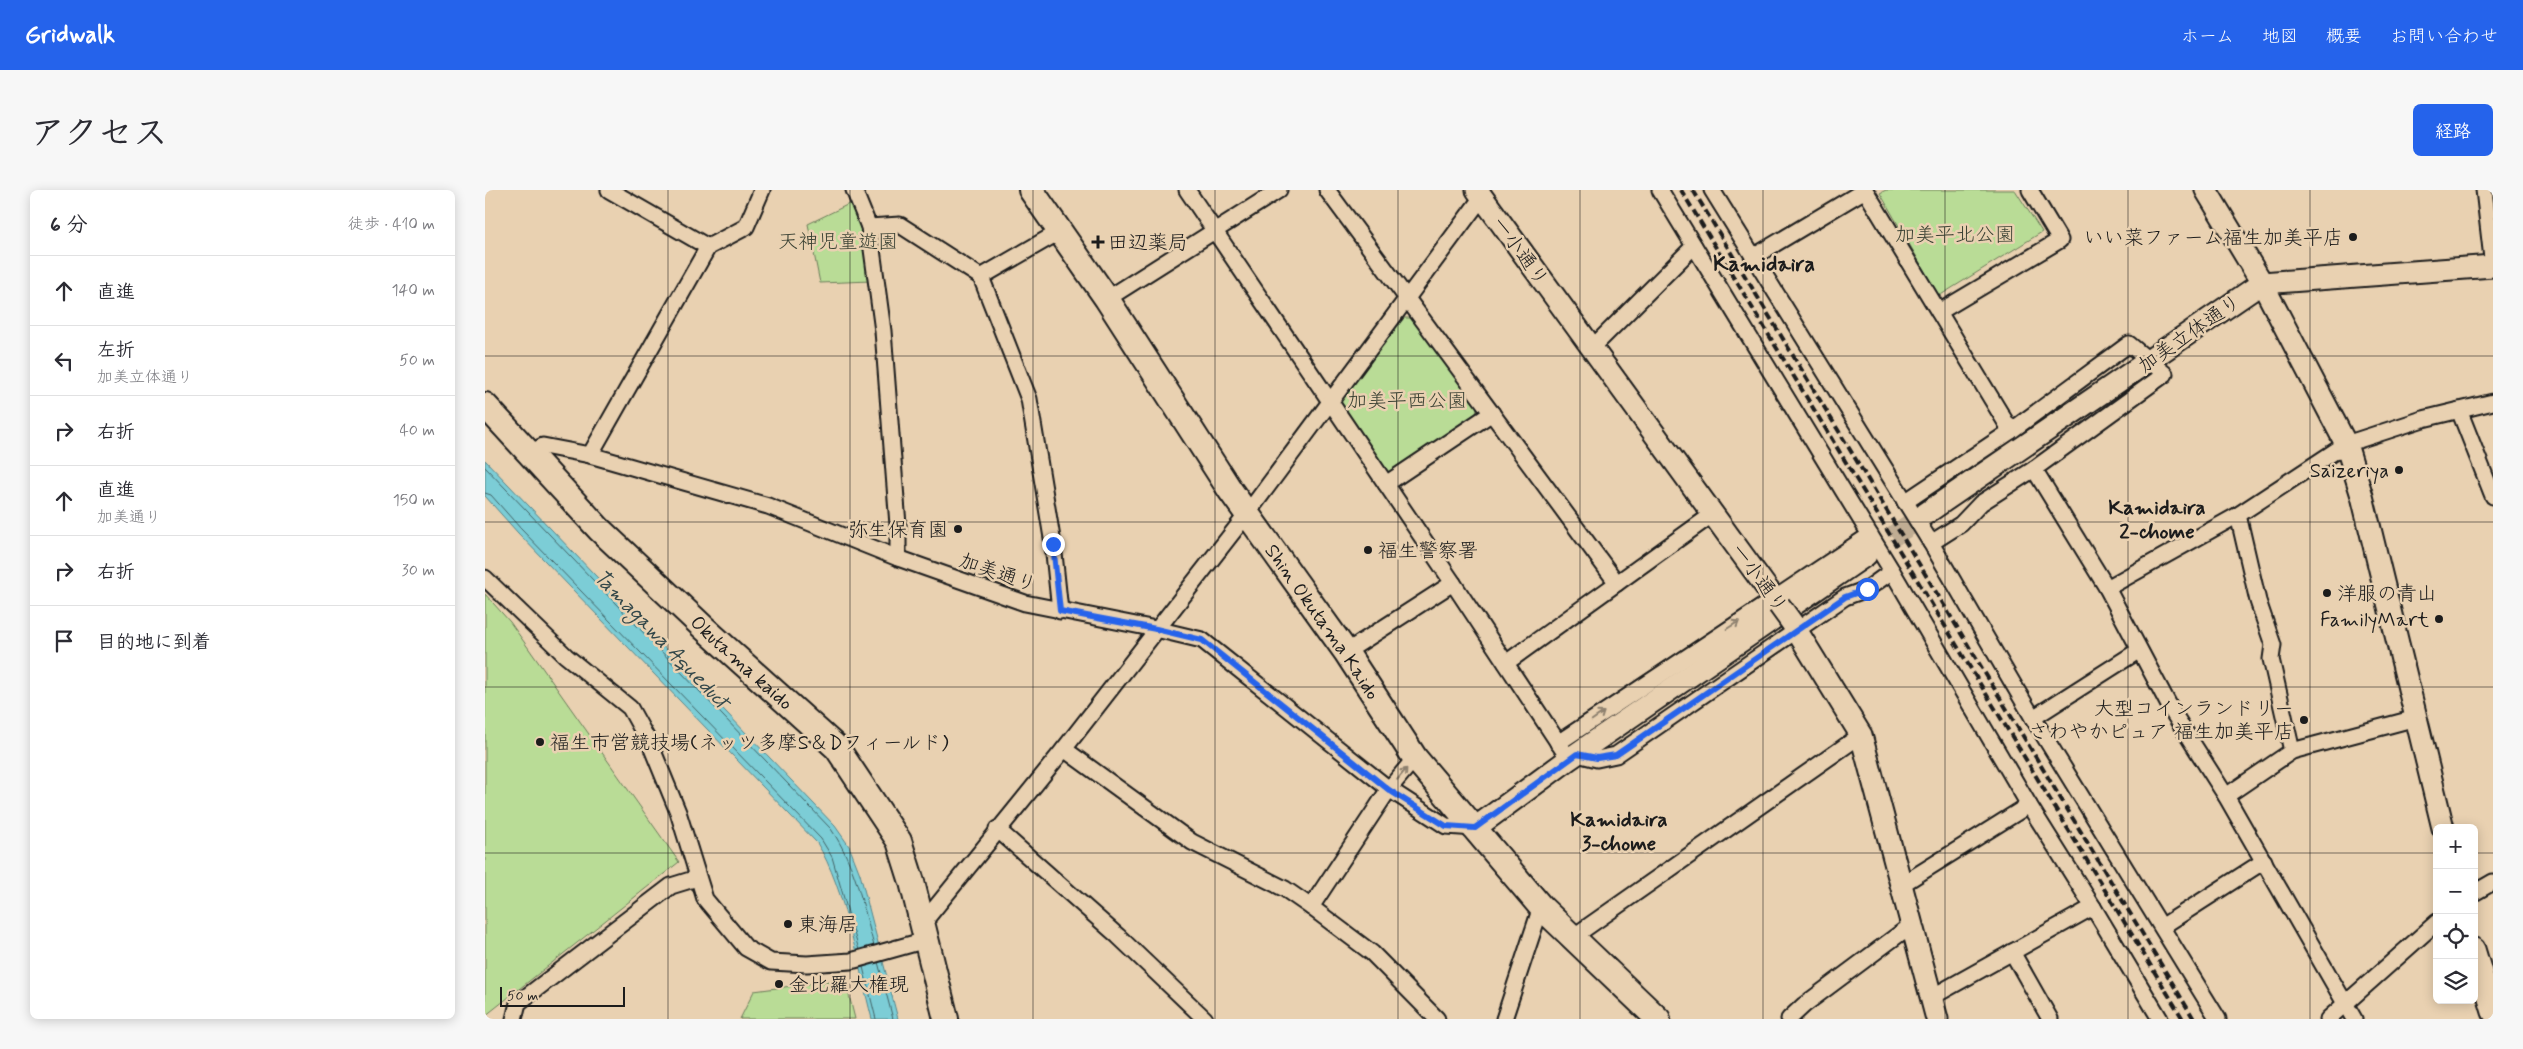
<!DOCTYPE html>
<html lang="ja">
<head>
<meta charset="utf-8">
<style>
	body { margin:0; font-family:Mynerve,"Klee One",sans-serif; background:#f7f7f7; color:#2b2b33 }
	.controls { position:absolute; right:15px; bottom:15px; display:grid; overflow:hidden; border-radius:8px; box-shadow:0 2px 12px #0003 }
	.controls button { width:45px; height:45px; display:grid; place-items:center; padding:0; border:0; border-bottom:1px solid #e1e1e2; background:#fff; color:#2b2b33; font:25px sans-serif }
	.scale { position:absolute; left:15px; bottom:12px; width:125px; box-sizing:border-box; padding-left:5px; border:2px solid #1c1c1c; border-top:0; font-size:14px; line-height:18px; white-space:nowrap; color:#1c1c1c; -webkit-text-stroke:4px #e9d1b1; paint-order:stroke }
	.stop { position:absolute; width:15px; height:15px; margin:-11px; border:4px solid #2563eb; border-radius:50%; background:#fff }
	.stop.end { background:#2563eb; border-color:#fff; box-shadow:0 1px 5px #0008 }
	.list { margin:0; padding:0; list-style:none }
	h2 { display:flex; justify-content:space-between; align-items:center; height:65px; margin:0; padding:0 20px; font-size:21px }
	h2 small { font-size:16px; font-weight:400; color:#7c7c81 }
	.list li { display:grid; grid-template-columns:32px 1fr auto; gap:15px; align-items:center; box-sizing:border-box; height:70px; padding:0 20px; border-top:1px solid #e1e1e2 }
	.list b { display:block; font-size:19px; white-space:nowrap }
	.list p { margin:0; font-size:16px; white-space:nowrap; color:#7c7c81 }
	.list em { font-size:16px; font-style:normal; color:#7c7c81 }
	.icon { flex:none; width:28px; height:28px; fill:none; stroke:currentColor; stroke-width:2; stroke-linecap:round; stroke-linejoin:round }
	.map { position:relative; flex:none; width:2008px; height:829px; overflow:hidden; border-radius:8px }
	header { display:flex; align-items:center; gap:30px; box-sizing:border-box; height:70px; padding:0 25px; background:#2563eb; color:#fff }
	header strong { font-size:24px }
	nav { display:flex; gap:28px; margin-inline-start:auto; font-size:18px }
	.intro { display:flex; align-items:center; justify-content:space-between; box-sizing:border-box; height:120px; padding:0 30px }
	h1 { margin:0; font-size:35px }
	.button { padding:12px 22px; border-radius:8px; background:#2563eb; color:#fff; font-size:18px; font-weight:700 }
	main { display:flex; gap:30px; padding:0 30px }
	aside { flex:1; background:#fff; border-radius:8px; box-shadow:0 2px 12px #0003 }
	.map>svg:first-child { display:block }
	.green { fill:#b9dc96; stroke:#6a7c59 }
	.water { fill:#7ccdd6; stroke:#56868c }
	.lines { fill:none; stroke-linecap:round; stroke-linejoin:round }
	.shore { stroke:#426366; stroke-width:1 }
	.secondary-tunnel { stroke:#c0ad93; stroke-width:21; stroke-dasharray:21 11; stroke-linecap:butt }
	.street-casing { stroke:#1c1c1c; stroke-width:19 }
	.secondary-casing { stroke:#1c1c1c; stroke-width:25 }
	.primary-casing { stroke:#1c1c1c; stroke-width:28 }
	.street { stroke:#e9d1b1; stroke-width:15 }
	.secondary { stroke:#e9d1b1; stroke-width:21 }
	.primary { stroke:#e9d1b1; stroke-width:24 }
	.rail { stroke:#1c1c1c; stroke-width:4; stroke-dasharray:8 4; stroke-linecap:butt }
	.secondary-bridge-casing { stroke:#1c1c1c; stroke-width:25; stroke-linecap:butt }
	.secondary-bridge { stroke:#e9d1b1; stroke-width:21 }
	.oneway { stroke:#8d806e }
	.route { stroke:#2563eb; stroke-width:6 }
	.grid { fill:none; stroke:#1c1c1c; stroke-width:1; stroke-opacity:0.55 }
	.poi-dot { fill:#1c1c1c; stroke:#e9d1b1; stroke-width:2 }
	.labels { text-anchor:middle; stroke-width:5; stroke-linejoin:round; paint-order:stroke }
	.park-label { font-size:20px; fill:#3b4234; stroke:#e9d1b1 }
	.poi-label { font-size:20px; fill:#1c1c1c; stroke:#e9d1b1; text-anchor:start }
	.street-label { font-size:20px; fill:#1c1c1c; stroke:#e9d1b1 }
	.neighbourhood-label { font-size:21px; font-weight:bold; fill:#1c1c1c; stroke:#e9d1b1 }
	.water-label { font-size:21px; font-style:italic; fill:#34484a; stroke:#e9d1b1 }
	.quarter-label { font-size:22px; font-weight:bold; fill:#1c1c1c; stroke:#e9d1b1 }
</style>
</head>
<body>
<header>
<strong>Gridwalk</strong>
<nav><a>ホーム</a><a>地図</a><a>概要</a><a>お問い合わせ</a></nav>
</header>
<div class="intro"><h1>アクセス</h1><a class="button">経路</a></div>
<main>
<aside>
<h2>6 分<small>徒歩 · 410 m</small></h2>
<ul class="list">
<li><svg class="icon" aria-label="ahead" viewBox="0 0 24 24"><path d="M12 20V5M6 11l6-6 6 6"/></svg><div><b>直進</b></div><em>140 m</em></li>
<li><svg class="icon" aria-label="left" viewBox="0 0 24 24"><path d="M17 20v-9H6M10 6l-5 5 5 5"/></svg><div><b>左折</b><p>加美立体通り</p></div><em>50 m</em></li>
<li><svg class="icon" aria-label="right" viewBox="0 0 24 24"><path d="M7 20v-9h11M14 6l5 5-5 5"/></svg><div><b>右折</b></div><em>40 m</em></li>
<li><svg class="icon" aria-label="ahead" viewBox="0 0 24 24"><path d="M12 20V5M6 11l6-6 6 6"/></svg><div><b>直進</b><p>加美通り</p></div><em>150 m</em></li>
<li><svg class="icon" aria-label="right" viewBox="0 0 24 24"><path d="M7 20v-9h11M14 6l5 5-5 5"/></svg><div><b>右折</b></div><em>30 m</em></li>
<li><svg class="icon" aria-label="arrive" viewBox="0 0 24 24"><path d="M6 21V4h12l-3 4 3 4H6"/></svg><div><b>目的地に到着</b></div></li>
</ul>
</aside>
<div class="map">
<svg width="2008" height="829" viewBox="0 0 2008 829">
	<rect width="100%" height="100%" fill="#e9d1b1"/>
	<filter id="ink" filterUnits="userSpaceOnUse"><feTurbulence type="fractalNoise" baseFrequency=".02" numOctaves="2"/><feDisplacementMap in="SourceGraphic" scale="10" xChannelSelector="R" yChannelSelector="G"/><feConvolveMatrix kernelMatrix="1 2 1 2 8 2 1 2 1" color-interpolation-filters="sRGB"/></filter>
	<g filter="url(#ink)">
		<g class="green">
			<path d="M 1401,0 L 1530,0 L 1557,42 L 1454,106 L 1395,3 Z"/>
			<path d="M 366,13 L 378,40 L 386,91 L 335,93 L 323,34 Z"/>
			<path d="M 919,128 L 927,128 L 992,217 L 991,225 L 906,284 L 897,282 L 856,219 L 857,209 Z"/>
			<path d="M 0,404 L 25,432 L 194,672 L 0,826 Z"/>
			<path d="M 360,789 L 370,829 L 255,829 L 269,801 Z"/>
		</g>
		<path class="water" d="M 0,270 L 350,636 L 364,656 L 375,684 L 413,829 L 387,829 C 373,776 360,698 332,653 L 33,343 L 0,306 Z"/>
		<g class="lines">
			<g class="shore">
				<path d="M 0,277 L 346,639 C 370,674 378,715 389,756"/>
				<path d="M 0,303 L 6,305 L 36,339 L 336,649 L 347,667 L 374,760"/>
				<path d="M 393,772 L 408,829"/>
				<path d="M 378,777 L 391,829"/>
			</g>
			<path class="secondary-tunnel" d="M 1381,365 L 1440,324"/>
			<g class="street-casing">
				<g id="street">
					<path d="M 124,0 L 223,57"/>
					<path d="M 369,0 L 384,37 L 398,141 L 413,335 L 413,368"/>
					<path d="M 702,0 L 968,393 L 1084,569"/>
					<path d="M 842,0 L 1132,393"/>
					<path d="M 1175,0 L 1407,381 L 1544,615 L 1608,717 L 1675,829"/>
					<path d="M 1227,0 L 1446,353 L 1548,528 L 1733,829"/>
					<path d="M 1380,0 L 1526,241"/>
					<path d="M 1999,0 L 2008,77"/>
					<path d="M 384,37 L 415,35 L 496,87 L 544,209 L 568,354 L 575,421"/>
					<path d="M 1268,67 L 1380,0"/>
					<path d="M 496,87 L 574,42"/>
					<path d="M 622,109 L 794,0"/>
					<path d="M 1454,122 L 1575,50 L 1545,0"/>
					<path d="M 1107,158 L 1209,56"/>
					<path d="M 1974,220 L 2008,306"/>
					<path d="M 43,264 L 58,256 L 105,265 L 283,316 L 413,368 L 540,413 L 671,439 L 717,450 L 904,599 L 961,636 L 990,638"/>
					<path d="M 105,265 L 223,57 L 261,37 L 277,0"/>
					<path d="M 1549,279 L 1622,398 L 1687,521 L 1741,606 L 1869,829"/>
					<path d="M 901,294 L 1007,223"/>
					<path d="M 1420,312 L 1526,241 L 1644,154 L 1680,184 L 1549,279 L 1496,313 L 1476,334 L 1446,353"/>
					<path d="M 1753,325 L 1773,411 L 1788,455 L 1786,469 L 1807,561"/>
					<path d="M 0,388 L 81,466 L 145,518 L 166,556 L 193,622 L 220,709 L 261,758 L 286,772 L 322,774 L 366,771 L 441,750"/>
					<path d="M 1622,398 L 1753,325 L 1861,254 L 1938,229 L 2008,212"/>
					<path d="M 861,462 L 968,393"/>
					<path d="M 1021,473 L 1228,324"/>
					<path d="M 1548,528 L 1653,461"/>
					<path d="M 1073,553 L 1385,345"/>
					<path d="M 579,559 L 707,652 L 800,699 L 826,717 L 887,763 L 952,829"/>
					<path d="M 1092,564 L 1112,569 L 1131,565 L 1360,407 L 1382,399 L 1407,381"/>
					<path d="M 1741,606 L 1807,561 L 1931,528"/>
					<path d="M 512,639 L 633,746 L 720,829"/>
					<path d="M 1416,695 L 1544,615"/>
					<path d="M 1989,703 L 2008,692"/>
					<path d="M 826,717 L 904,599 L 930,568"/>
					<path d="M 438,733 L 579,559 L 762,324 L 997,7"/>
					<path d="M 1678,736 L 1779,671"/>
					<path d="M 1088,747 L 1376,545"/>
					<path d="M 1527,762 L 1565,829"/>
					<path d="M 1445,808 L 1608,717"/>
					<path d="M 29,829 L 33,813 L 186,696 L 212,688"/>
					<path d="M 1019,829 L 1056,717"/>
					<path d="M 1304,829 L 1319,815 L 1425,736"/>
					<path d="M 1843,829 L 1952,732"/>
				</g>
			</g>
			<g class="secondary-casing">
				<g id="secondary">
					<path d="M 992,0 L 1294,415"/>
					<path d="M 1721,0 L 1777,93 L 1861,254 L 1877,306 L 1958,638"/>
					<path d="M 1440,324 L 1777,93 L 2008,76"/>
					<path d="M 1307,433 L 1376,545 L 1452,829"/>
					<path d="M 990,638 L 1084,569 L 1381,365"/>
					<path d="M 1989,759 L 2008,822"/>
				</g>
			</g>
			<g class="primary-casing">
				<g id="primary">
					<path id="s1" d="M 546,0 L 622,109 L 745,300 L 861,462 L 930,568 L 1056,717 L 1173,829"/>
					<path id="s2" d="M 0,215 L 114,339 L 219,438 L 352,558 L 414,651 L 427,692 L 461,829"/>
				</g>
			</g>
			<use href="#street" class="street"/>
			<use href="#secondary" class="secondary"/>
			<use href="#primary" class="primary"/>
			<g class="rail">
				<path d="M 1196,0 L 1698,829"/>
				<path d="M 1208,0 L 1709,829"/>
			</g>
			<g class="secondary-bridge-casing">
				<path id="secondary-bridge" d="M 1294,415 L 1307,433"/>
			</g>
			<use href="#secondary-bridge" class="secondary-bridge"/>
		</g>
		<defs><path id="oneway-shaft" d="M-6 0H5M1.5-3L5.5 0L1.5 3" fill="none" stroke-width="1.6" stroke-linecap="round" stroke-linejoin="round" transform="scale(1.25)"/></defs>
		<g class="oneway">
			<use href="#oneway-shaft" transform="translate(1248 435) rotate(-32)"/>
			<use href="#oneway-shaft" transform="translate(1113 526) rotate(-35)"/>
			<use href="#oneway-shaft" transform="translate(917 584) rotate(-50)"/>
		</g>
	</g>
	<g class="lines" filter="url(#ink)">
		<path class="route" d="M 568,354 L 575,421 L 671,439 L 717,450 L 904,600 L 961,636 L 990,638 L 1092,564 L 1112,568 L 1131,565 L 1360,407 L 1382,399"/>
	</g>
	<path class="grid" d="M 183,0 L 183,829M 365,0 L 365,829M 548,0 L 548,829M 730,0 L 730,829M 913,0 L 913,829M 1095,0 L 1095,829M 1278,0 L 1278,829M 1460,0 L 1460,829M 1643,0 L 1643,829M 1825,0 L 1825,829M 0,166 L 2008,166M 0,332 L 2008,332M 0,497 L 2008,497M 0,663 L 1952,663M 1989,663 L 2008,663"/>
	<g class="poi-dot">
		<circle cx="1868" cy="47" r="5"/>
		<path d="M610.5 44.5h5v5h5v5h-5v5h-5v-5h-5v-5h5z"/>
		<circle cx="1914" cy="280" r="5"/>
		<circle cx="473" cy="339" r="5"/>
		<circle cx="883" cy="360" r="5"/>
		<circle cx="1842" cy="403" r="5"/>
		<circle cx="1954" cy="429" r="5"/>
		<circle cx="1819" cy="530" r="5"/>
		<circle cx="55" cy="552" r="5"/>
		<circle cx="303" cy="734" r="5"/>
		<circle cx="294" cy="794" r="5"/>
	</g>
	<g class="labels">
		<g class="park-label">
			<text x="1470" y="51">加美平北公園</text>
			<text x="353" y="58">天神児童遊園</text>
			<text x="922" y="217">加美平西公園</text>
		</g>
		<g class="poi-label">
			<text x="1858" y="54" text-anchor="end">いい菜ファーム福生加美平店</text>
			<text x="623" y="59">田辺薬局</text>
			<text x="1904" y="287" text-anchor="end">Saizeriya</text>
			<text x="463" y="346" text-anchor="end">弥生保育園</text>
			<text x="893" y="367">福生警察署</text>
			<text x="1852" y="410">洋服の青山</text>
			<text x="1944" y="436" text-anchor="end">FamilyMart</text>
			<text x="1809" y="525" text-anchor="end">大型コインランドリー<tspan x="1809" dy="23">さわやかピュア 福生加美平店</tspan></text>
			<text x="65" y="559">福生市営競技場(ネッツ多摩S＆Dフィールド)</text>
			<text x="313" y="741">東海居</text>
			<text x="304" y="801">金比羅大権現</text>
		</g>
		<g class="street-label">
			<text transform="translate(1036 61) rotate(54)" y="7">一小通り</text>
			<text transform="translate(1704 143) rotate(-35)" y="7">加美立体通り</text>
			<text transform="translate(513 382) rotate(19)" y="7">加美通り</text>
			<text transform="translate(1275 388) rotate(54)" y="7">一小通り</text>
			<text dy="7" stroke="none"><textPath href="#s1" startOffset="521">Shin Okutama Kaido</textPath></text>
			<text dy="7" stroke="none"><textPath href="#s2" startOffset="364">Okutama kaido</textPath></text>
		</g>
		<g class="neighbourhood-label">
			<text x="1672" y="324">Kamidaira<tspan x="1672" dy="24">2-chome</tspan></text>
			<text x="1134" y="636">Kamidaira<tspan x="1134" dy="24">3-chome</tspan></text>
		</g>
		<g class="water-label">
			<text transform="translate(177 449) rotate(46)" y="7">Tamagawa Aqueduct</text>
		</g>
		<g class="quarter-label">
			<text x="1279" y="81">Kamidaira</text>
		</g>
	</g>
</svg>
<div class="controls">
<button>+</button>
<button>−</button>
<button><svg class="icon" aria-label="locate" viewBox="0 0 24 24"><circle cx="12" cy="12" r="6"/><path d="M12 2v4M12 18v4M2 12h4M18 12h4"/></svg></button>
<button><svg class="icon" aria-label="layers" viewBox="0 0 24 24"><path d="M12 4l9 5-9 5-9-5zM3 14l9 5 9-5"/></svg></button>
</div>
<div class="scale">50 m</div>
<div class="stop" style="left:1382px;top:399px"></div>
<div class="stop end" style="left:568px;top:354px"></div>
</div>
</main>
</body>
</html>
